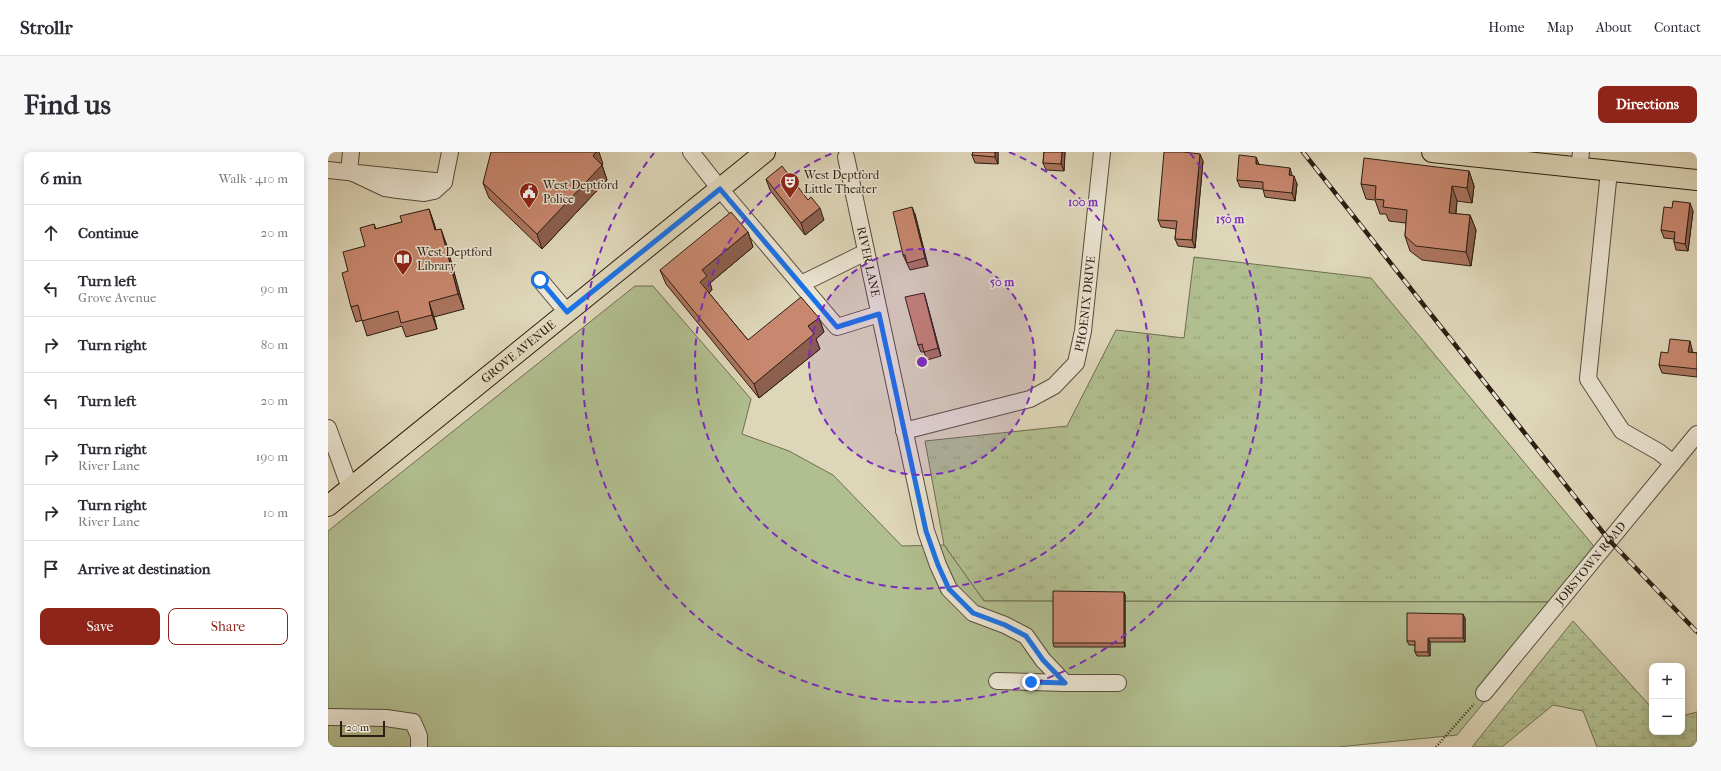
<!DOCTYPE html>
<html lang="en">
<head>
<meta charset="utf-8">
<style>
	body { margin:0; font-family:"IM FELL French Canon",serif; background:#f7f7f7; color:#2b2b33 }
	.controls { position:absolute; right:12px; bottom:12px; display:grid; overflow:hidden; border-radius:8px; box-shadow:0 2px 10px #0003 }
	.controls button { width:36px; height:36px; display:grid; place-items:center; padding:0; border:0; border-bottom:1px solid #e1e1e2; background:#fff; color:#2b2b33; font:20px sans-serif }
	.scale { position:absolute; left:12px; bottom:10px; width:45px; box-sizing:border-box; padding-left:4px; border:2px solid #2d1e13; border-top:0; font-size:11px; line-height:14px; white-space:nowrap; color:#2d1e13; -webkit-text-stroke:3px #eae4d2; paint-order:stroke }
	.stop { position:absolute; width:12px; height:12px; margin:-9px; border:3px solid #1a73e8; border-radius:50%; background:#fff }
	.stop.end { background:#1a73e8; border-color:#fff; box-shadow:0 1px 4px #0008 }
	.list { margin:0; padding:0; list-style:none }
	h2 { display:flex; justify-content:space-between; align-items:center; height:52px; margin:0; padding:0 16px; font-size:17px }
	h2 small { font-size:13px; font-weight:400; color:#7c7c81 }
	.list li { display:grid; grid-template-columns:26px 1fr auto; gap:12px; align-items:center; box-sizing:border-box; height:56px; padding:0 16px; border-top:1px solid #e1e1e2 }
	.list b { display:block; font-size:15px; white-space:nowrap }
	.list p { margin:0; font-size:13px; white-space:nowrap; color:#7c7c81 }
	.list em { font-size:13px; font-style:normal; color:#7c7c81 }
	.actions { display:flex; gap:8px; padding:12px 16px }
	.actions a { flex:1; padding:9px 0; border:1px solid #8f2418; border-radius:8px; text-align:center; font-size:14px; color:#8f2418 }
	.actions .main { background:#8f2418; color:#fff }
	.icon { flex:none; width:22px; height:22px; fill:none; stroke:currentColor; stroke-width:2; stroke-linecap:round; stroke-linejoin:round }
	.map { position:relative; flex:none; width:1369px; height:595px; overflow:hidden; border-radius:8px }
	header { display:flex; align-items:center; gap:24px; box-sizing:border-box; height:56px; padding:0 20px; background:#fff; border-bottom:1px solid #e1e1e2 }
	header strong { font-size:19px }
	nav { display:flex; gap:22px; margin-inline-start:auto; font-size:14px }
	.intro { display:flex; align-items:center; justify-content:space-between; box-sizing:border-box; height:96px; padding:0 24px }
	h1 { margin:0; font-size:28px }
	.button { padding:10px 18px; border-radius:8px; background:#8f2418; color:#fff; font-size:14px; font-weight:700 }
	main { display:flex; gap:24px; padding:0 24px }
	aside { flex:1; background:#fff; border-radius:8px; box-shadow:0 2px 10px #0003 }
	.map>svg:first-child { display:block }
	.grass { fill:url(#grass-tufts); stroke:#6f6e51 }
	.wetland { fill:url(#wetland-marsh); stroke:#6f6e51 }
	.park { fill:#b1be8f; stroke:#6f6e51 }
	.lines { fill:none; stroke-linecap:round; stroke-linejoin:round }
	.minor-casing { stroke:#594c3c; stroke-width:18 }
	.major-casing { stroke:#2d1e13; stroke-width:22 }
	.path { stroke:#2d1e13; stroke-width:2.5; stroke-dasharray:1 2; stroke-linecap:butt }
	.minor { stroke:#eae4d2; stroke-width:16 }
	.major { stroke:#ded6b9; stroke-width:20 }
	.rail-casing { stroke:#2d1e13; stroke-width:4.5 }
	.rail { stroke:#eae4d2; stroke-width:3; stroke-dasharray:9; stroke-linecap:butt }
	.wall { fill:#ac755f; stroke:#2d1e13 }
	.shaded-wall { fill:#8c5f4e; stroke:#2d1e13 }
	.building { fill:#c8886f; stroke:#2d1e13 }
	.route { stroke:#1a73e8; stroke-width:5 }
	.ring { fill:none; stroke:#7b2cbf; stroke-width:2; stroke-dasharray:7 5 }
	.labels { text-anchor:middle; stroke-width:3; stroke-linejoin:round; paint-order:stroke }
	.poi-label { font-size:12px; fill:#2d1e13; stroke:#eae4d2; text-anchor:start }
	.street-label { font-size:12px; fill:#2d1e13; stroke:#eae4d2 }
	.centre { fill:#7b2cbf; stroke:#eae4d2; stroke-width:2 }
	.ring-label { font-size:12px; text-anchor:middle; font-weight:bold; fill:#7b2cbf; stroke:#eae4d2; stroke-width:3; stroke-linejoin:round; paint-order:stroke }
</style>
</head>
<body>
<header>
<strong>Strollr</strong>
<nav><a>Home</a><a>Map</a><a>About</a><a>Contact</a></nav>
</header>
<div class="intro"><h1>Find us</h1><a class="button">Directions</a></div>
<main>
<aside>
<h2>6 min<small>Walk · 410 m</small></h2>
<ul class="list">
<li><svg class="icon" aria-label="ahead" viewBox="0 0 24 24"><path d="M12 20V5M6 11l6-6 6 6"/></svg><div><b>Continue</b></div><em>20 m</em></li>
<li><svg class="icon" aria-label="left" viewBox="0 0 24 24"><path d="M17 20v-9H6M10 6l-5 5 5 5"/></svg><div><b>Turn left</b><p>Grove Avenue</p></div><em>90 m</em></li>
<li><svg class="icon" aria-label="right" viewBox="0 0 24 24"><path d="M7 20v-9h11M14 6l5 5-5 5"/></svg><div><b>Turn right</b></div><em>80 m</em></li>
<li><svg class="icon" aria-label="left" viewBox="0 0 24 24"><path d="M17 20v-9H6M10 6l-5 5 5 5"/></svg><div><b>Turn left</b></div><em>20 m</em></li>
<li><svg class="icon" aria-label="right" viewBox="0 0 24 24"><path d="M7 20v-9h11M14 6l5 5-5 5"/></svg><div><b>Turn right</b><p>River Lane</p></div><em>190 m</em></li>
<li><svg class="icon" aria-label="right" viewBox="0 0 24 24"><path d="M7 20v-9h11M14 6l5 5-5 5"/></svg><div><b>Turn right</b><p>River Lane</p></div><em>10 m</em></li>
<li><svg class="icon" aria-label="arrive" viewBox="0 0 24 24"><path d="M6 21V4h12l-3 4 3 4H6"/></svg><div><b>Arrive at destination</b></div></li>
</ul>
<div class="actions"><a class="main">Save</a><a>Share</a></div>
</aside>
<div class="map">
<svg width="1369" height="595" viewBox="0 0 1369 595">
	<defs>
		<pattern id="grass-tufts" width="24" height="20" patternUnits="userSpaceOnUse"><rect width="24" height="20" fill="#b1be8f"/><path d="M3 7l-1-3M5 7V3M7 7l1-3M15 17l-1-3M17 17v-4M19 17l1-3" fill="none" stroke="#99a37a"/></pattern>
		<pattern id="wetland-marsh" width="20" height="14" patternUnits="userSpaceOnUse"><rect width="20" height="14" fill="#b1be8f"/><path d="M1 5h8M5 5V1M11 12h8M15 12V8" fill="none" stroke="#99a37a"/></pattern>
	</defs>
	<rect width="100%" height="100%" fill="#ded6b9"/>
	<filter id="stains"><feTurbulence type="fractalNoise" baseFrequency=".005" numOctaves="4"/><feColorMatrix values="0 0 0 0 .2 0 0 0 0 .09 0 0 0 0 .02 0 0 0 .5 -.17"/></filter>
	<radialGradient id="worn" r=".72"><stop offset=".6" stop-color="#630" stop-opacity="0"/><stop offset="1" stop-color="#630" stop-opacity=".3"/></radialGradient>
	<path class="grass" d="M 866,105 L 1043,126 L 1274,404 L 1239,450 L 656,449 L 616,393 L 597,289 L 739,274 L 788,178 L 856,186 Z"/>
	<path class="wetland" d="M 1245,469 L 1324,556 L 1324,580 L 1354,580 L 1354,564 L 1369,560 L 1369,595 L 1269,595 L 1255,559 L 1225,553 L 1174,595 L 1144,595 Z"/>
	<path class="park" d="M 307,134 L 325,134 L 423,247 L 414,282 L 461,299 L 505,323 L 574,394 L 616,393 L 656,449 L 1239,450 L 1129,583 L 1010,595 L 0,595 L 0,379 Z"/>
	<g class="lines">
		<g class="minor-casing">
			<g id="minor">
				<path d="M 23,0 L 21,19 L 57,36 L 70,38 L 96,41 L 106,39 L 116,30"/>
				<path d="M 363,0 L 392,37 L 509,175 L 551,162"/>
				<path id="s1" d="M 518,5 L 598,379 L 610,413 L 621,437 L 645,461 L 677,473 L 698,484 L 715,508 L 737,531 L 790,531"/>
				<path d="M 1251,16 L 1253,0"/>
				<path d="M 0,18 L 116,30 L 122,0"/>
				<path d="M 1281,19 L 1260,227 L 1294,279 L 1331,300 L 1345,311"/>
				<path d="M 212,128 L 239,160"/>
				<path d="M 473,132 L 538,100"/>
				<path d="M 0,276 L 22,336"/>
				<path id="s2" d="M 576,279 L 702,247 L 726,234 L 748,211 L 755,179 L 774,0"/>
				<path d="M 669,529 L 737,531"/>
				<path id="s3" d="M 1156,541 L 1369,282"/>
				<path d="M 0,565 L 58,566 L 85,570 L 91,584 L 91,595"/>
			</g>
		</g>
		<g class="major-casing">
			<g id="major">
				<path d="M 1104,0 L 1369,28"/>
				<path id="s4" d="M 0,354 L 437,0"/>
			</g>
		</g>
		<path class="path" d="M 1108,595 L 1146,552"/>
		<use href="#minor" class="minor"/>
		<use href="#major" class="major"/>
		<g class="rail-casing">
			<path id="rail" d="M 975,0 L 1281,388 L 1369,480"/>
		</g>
		<use href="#rail" class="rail"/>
	</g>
	<g class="wall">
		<path d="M 645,0 L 670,0 L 670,12 L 647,11 L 644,3 Z"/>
		<path d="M 716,0 L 737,0 L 736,19 L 718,18 L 715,11 Z"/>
		<path d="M 875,9 L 867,96 L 850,94 L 847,87 L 848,77 L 833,75 L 830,68 Z"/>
		<path d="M 275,12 L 274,13 L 279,28 L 214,97 L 161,46 L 155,31 Z"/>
		<path d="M 1141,19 L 1146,34 L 1144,51 L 1129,49 L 1128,62 L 1142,63 L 1148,78 L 1143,114 L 1094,108 L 1082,99 L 1077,84 L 1078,71 L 1061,69 L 1058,62 L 1052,62 L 1047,48 L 1038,47 L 1033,32 Z"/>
		<path d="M 964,24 L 969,32 L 967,49 L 937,45 L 935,37 L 912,35 L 909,28 Z"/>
		<path d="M 438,27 L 480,48 L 496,68 L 477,83 L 442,38 Z"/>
		<path d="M 101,57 L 108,78 L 118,91 L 136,157 L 106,165 L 109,177 L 78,185 L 74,174 L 39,184 L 34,168 L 28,170 L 23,155 L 20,119 L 37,94 L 46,72 L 48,77 L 74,70 Z"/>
		<path d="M 1365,59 L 1360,99 L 1348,98 L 1346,90 L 1346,87 L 1336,86 L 1333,78 Z"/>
		<path d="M 587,62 L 600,114 L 582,118 L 575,103 Z"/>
		<path d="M 420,80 L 425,95 L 382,131 L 384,138 L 381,141 L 420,188 L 491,166 L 496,180 L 488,187 L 492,197 L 431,246 L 338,132 L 332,118 Z"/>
		<path d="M 596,141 L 598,148 L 613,204 L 599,208 L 596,200 L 593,200 L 590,193 Z"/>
		<path d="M 1364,197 L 1364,200 L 1369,201 L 1369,225 L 1334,221 L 1331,213 L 1340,201 Z"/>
		<path d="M 796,440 L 797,443 L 797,495 L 726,495 L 725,491 Z"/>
		<path d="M 1137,466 L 1137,490 L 1102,490 L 1102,504 L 1089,504 L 1087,500 L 1087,493 L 1081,493 L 1079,489 Z"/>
	</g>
	<g class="shaded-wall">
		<path d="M 263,0 L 271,0 L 275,12 L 273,14 L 274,13 L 279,28 L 214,97 L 209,82 Z"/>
		<path d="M 667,0 L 670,0 L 670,12 L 667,5 Z"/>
		<path d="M 734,0 L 737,0 L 736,19 L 733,12 Z"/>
		<path d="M 872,2 L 875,9 L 867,96 L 864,88 Z"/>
		<path d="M 928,5 L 931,12 L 928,12 Z"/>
		<path d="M 962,16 L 964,23 L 964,31 L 961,23 Z"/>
		<path d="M 1141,19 L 1146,34 L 1144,51 L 1139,36 Z"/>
		<path d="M 966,24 L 969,32 L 967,49 L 964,41 Z"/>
		<path d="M 1124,34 L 1129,49 L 1126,75 L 1121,61 Z"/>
		<path d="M 1362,51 L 1365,59 L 1360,99 L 1357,92 Z"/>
		<path d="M 584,55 L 587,62 L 600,114 L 597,106 Z"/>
		<path d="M 492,56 L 496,68 L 477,83 L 473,71 Z"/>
		<path d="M 101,57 L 106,71 L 112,93 L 107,78 Z"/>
		<path d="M 1142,63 L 1148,78 L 1143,114 L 1138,100 Z"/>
		<path d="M 113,77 L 118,91 L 136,157 L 130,142 Z"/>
		<path d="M 420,80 L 425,95 L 382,131 L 384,138 L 377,144 L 372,130 L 374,118 Z"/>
		<path d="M 596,141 L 598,148 L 613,204 L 610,196 Z"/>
		<path d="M 101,150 L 106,165 L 109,177 L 104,163 Z"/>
		<path d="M 491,166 L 496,180 L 488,187 L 492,197 L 431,246 L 426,232 L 480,174 Z"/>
		<path d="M 1362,189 L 1364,197 L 1363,207 L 1360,200 Z"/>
		<path d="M 796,440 L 797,443 L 797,495 L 796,491 Z"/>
		<path d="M 1135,462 L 1137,466 L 1137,490 L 1135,486 Z"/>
		<path d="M 1100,486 L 1102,490 L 1102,504 L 1100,500 Z"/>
	</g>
	<g class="building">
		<path d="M 163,0 L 268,0 L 265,4 L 274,13 L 209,82 L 155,31 Z"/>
		<path d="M 645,0 L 667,0 L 667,5 L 644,3 Z"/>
		<path d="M 716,0 L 734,0 L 733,12 L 715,11 Z"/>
		<path d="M 836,0 L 855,0 L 872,2 L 864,88 L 847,87 L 849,69 L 830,68 Z"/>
		<path d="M 911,3 L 928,5 L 928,12 L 962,16 L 961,23 L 966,24 L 964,41 L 935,38 L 935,30 L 909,28 Z"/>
		<path d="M 1036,6 L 1141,19 L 1139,36 L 1124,34 L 1121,61 L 1142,63 L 1138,100 L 1088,94 L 1077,84 L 1079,58 L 1055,55 L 1056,48 L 1047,47 L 1048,34 L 1033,32 Z"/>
		<path d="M 454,14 L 480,48 L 483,45 L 492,56 L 473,71 L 438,27 Z"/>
		<path d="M 1345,49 L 1362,51 L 1357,92 L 1346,90 L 1347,80 L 1333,78 L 1336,55 L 1344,56 Z"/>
		<path d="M 584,55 L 597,106 L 579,111 L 577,103 L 575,103 L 565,60 Z"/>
		<path d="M 101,57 L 107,78 L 113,77 L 130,142 L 101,150 L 104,163 L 73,171 L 70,159 L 34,169 L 30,153 L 23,155 L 14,121 L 20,119 L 15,100 L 37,94 L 32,76 L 46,72 L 47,77 L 74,70 L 72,64 Z"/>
		<path d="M 403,60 L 420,80 L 374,118 L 379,124 L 372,130 L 420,188 L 473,145 L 491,166 L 480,174 L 486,182 L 426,232 L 332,118 Z"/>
		<path d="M 596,141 L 610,196 L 596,200 L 594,192 L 590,193 L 577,145 Z"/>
		<path d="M 1342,187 L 1362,189 L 1360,200 L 1369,201 L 1369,217 L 1331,213 L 1333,200 L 1340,201 Z"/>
		<path d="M 725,439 L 796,440 L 796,491 L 725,491 Z"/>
		<path d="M 1079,461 L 1135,462 L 1135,486 L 1100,486 L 1100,500 L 1087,500 L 1087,489 L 1079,489 Z"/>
	</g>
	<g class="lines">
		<path class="route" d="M 212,128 L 239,160 L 392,37 L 509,175 L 551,162 L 598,379 L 610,413 L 621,437 L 645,461 L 677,473 L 698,484 L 715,508 L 737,531 L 703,530"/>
	</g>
	<circle cx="594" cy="210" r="113" fill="#7b2cbf" fill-opacity=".12"/>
	<g class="ring">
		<circle cx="594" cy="210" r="113"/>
		<path d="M681 0A227 227 0 1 1 507 0"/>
		<path d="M862 1A340 340 0 1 1 326 1"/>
	</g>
	<defs>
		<g id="theatre-pin" transform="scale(1)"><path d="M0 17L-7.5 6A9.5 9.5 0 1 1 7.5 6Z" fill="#8f2418" stroke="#eae4d2"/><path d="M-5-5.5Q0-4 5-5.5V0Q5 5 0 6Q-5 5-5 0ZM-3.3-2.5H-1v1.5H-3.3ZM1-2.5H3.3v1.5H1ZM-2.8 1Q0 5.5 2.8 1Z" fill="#fff"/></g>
		<g id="civic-pin" transform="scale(1)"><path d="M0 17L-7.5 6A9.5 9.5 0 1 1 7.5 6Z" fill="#8f2418" stroke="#eae4d2"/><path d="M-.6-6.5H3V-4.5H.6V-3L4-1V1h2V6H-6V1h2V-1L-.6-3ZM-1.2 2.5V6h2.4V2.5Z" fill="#fff"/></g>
		<g id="library-pin" transform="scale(1)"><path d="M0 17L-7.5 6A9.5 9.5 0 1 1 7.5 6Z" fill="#8f2418" stroke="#eae4d2"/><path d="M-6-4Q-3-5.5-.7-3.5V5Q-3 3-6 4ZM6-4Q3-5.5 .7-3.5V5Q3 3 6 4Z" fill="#fff"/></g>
	</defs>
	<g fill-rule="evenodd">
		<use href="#theatre-pin" x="462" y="30"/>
		<use href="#civic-pin" x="201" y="40"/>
		<use href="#library-pin" x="75" y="107"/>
	</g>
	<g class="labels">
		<g class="poi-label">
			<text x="476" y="27">West Deptford<tspan x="476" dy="14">Little Theater</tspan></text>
			<text x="215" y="37">West Deptford<tspan x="215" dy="14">Police</tspan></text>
			<text x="89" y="104">West Deptford<tspan x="89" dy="14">Library</tspan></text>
		</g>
		<g class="street-label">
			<text dy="4" stroke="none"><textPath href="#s1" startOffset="107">RIVER LANE</textPath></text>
			<text dy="4" stroke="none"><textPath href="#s2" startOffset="249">PHOENIX DRIVE</textPath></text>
			<text dy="4" stroke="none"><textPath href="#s4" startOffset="245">GROVE AVENUE</textPath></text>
			<text dy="4" stroke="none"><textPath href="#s3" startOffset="168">JOBSTOWN ROAD</textPath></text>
		</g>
	</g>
	<circle cx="594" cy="210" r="6" class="centre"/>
	<g class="ring-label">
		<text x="755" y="54">100 m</text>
		<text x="902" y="71">150 m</text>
		<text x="674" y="134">50 m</text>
	</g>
	<rect width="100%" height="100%" filter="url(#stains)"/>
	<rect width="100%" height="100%" fill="url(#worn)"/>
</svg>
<div class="controls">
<button>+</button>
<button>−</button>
</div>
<div class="scale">20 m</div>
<div class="stop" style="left:212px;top:128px"></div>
<div class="stop end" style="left:703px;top:530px"></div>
</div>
</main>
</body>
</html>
